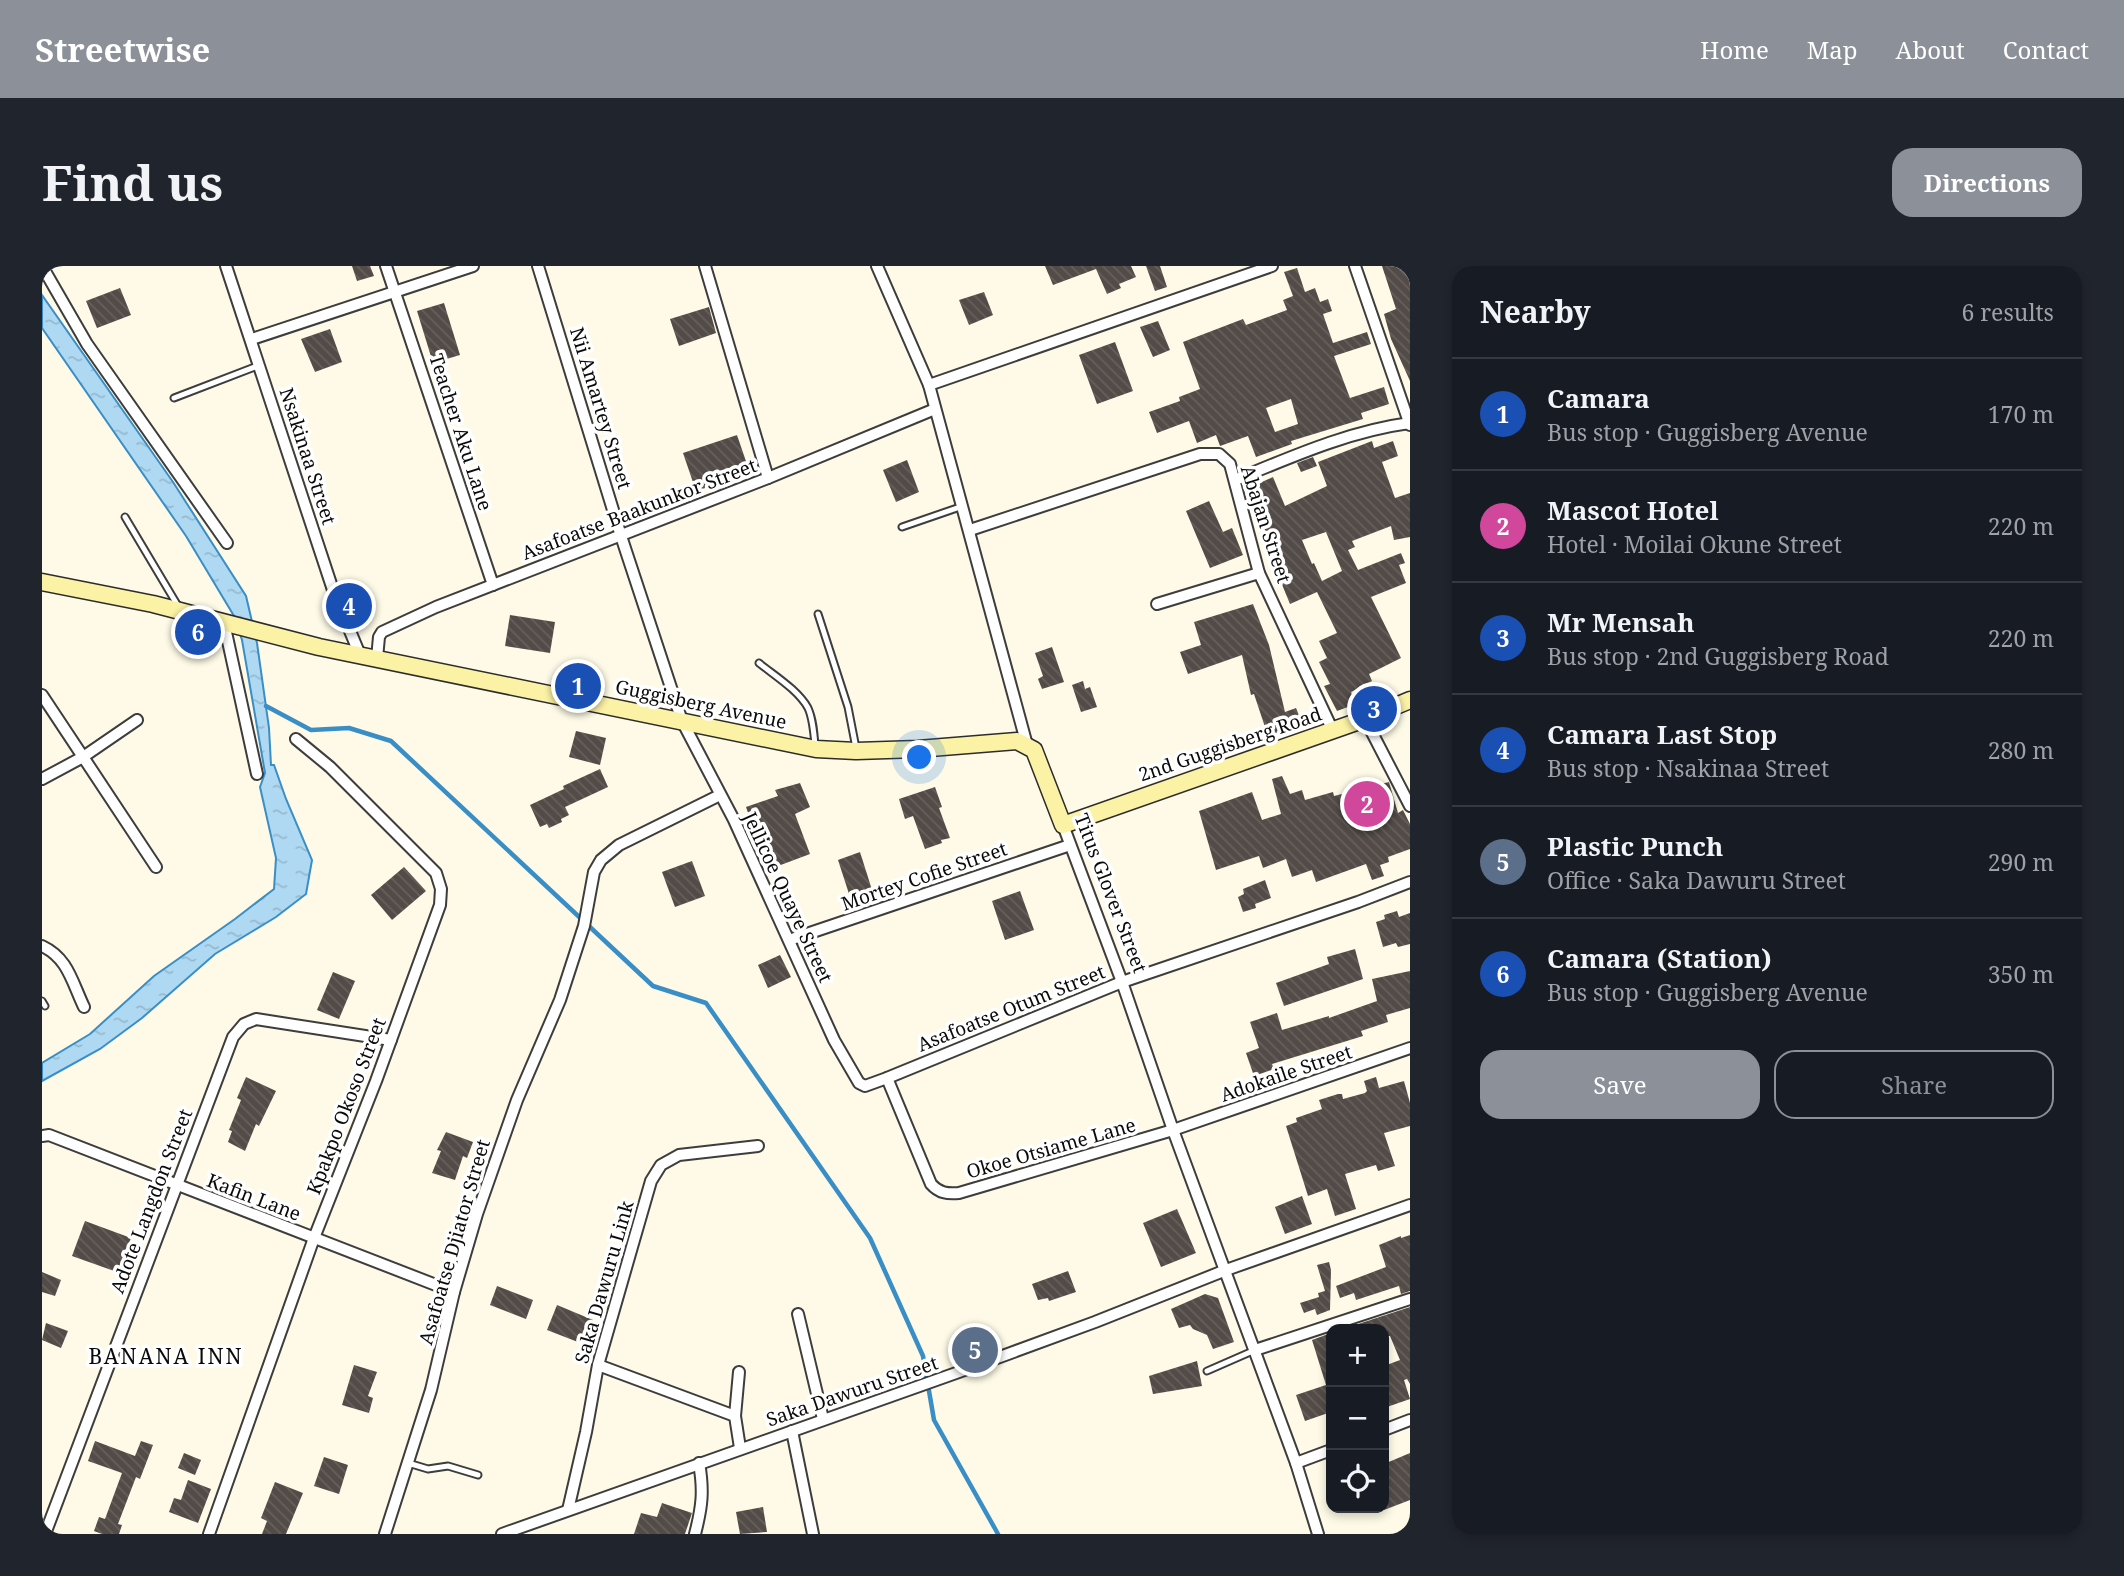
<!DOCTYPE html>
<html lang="en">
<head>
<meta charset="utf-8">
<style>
	body { margin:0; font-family:"Noto Serif",serif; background:#20242c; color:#f1f3f6 }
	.controls { position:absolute; right:21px; bottom:21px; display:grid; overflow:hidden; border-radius:14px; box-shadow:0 4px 10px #0003 }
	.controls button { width:63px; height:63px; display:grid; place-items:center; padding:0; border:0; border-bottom:2px solid #363941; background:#171b24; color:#f1f3f6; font:35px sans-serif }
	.you { position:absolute; left:878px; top:492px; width:24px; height:24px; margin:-18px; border:5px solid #fff; border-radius:50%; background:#1a73e8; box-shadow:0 0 0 10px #1a73e833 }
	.badge { display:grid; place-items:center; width:46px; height:46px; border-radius:50%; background:#8c9099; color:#fff; font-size:23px; font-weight:700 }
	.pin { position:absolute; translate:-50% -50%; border:4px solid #fff; box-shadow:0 2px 7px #0006 }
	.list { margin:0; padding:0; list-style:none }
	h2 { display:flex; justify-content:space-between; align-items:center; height:91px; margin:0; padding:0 28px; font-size:30px }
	h2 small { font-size:23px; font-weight:400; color:#9ea1a6 }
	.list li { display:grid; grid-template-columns:46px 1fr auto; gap:21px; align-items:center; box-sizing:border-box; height:112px; padding:0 28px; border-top:2px solid #363941 }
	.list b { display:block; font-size:26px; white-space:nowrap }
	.list p { margin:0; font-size:23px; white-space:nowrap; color:#9ea1a6 }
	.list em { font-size:23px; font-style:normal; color:#9ea1a6 }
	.actions { display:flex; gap:14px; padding:21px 28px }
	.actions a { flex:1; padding:16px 0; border:2px solid #8c9099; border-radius:21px; text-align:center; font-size:24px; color:#8c9099 }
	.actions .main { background:#8c9099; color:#fff }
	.icon { flex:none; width:38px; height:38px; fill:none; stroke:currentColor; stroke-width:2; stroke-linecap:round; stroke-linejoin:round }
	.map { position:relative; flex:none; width:1368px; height:1268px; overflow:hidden; border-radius:21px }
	header { display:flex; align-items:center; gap:42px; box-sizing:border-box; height:98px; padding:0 35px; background:#8c9099; color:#fff }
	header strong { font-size:33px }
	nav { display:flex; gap:38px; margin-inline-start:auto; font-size:24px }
	.intro { display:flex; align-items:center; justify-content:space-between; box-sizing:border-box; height:168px; padding:0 42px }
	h1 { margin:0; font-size:49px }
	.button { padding:18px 32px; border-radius:21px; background:#8c9099; color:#fff; font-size:24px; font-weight:700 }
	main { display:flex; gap:42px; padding:0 42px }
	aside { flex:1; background:#171b24; border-radius:21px; box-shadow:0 4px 10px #0003 }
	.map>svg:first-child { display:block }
	.water { fill:url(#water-ripples); stroke:#3a8ec6; stroke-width:2 }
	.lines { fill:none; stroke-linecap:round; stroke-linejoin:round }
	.stream { stroke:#3a8ec6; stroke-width:4.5 }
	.building { fill:url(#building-back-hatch); fill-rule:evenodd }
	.lane-casing { stroke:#3d3d3d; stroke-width:9 }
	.street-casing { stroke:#3d3d3d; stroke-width:14 }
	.secondary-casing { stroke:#2c2c2c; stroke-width:19 }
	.lane { stroke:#fff; stroke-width:5 }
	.street { stroke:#fff; stroke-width:10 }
	.secondary { stroke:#fbf2a5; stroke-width:16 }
	.labels { text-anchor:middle; stroke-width:7; stroke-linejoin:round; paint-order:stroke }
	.street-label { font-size:19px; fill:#0a0a0a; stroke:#fff }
	.neighbourhood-label { font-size:21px; letter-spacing:2px; fill:#0a0a0a; stroke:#fff }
</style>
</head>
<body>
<header>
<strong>Streetwise</strong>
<nav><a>Home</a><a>Map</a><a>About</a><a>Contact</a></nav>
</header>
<div class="intro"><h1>Find us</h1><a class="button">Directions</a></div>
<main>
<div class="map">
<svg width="1368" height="1268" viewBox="0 0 1368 1268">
	<defs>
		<pattern id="water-ripples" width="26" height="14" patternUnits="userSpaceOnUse" patternTransform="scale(1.75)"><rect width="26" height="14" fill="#afd9f2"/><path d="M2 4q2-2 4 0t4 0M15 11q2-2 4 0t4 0" fill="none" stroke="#95b9ce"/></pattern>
		<pattern id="building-back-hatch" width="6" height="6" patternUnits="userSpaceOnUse" patternTransform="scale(1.75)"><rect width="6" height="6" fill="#524b47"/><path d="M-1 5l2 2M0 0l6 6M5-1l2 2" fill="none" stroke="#66605d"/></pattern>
	</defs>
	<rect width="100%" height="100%" fill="#fefae7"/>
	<path class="water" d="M 0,29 L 131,216 L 204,330 L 215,377 L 227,462 L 229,499 L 232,499 L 244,533 L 270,594 L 264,628 L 234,651 L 173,688 L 100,752 L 58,783 L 0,815 L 0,797 L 48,768 L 112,710 L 193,653 L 232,623 L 234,592 L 218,521 L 223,507 L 200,374 L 192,350 L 144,270 L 0,62 Z"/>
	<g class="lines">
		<path class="stream" d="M 224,440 L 269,464 L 307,462 L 349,475 L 611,720 L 664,737 L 828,972 L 881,1090 L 892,1154 L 956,1268"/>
	</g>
	<g class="building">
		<path d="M 310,0 L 328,0 L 332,10 L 315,15 Z"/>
		<path d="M 1003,0 L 1089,0 L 1094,11 L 1077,18 L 1079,22 L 1065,28 L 1054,3 L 1011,19 Z"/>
		<path d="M 1104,0 L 1118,0 L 1125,21 L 1113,25 Z"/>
		<path d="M 1340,0 L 1368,0 L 1368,115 L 1349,73 L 1342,48 L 1354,43 Z"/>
		<path d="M 1255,2 L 1263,26 L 1273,22 L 1278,36 L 1286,33 L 1290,45 L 1281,48 L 1291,77 L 1325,66 L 1329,78 L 1292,90 L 1308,132 L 1342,121 L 1347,138 L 1319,147 L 1321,153 L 1249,175 L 1250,178 L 1214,191 L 1206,170 L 1178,180 L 1174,169 L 1155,177 L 1147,155 L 1115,167 L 1107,146 L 1138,135 L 1137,131 L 1158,123 L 1141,76 L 1201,53 L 1204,59 L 1245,44 L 1241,34 L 1251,30 L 1242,6 ZM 1249,133 L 1256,158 L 1233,166 L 1224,142 Z"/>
		<path d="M 78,22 L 89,49 L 55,62 L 44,35 Z"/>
		<path d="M 942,26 L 951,49 L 927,59 L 917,34 Z"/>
		<path d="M 402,37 L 418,89 L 391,97 L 375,45 Z"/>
		<path d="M 667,41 L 674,67 L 637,80 L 628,53 Z"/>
		<path d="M 1116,55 L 1128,84 L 1111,91 L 1098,61 Z"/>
		<path d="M 288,63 L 300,96 L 273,106 L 259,73 Z"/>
		<path d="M 1073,76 L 1091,125 L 1055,138 L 1037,89 Z"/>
		<path d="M 695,169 L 708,207 L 654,225 L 641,187 Z"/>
		<path d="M 1330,175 L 1332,182 L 1351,175 L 1356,190 L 1340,196 L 1353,232 L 1368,227 L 1368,271 L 1352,274 L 1349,260 L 1310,275 L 1313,281 L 1306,284 L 1316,304 L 1359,287 L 1363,297 L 1357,299 L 1364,317 L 1329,331 L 1359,392 L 1327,408 L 1330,415 L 1309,426 L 1314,438 L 1295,445 L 1282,420 L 1288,418 L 1277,396 L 1285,392 L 1277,375 L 1295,367 L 1275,326 L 1248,338 L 1225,282 L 1229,280 L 1209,228 L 1216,225 L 1213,219 L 1231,211 L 1243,240 L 1285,220 L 1276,196 ZM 1284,266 L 1300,305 L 1280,315 L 1272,297 L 1270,298 L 1260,274 Z"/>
		<path d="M 1271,191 L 1275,200 L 1259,206 L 1255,197 Z"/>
		<path d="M 865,194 L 877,226 L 854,236 L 841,204 Z"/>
		<path d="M 1167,235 L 1181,266 L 1190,262 L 1201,289 L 1168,302 L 1144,245 Z"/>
		<path d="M 1211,338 L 1227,379 L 1243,446 L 1254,442 L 1261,459 L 1226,470 L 1212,428 L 1209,429 L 1200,389 L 1146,408 L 1138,386 L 1159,379 L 1152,356 Z"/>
		<path d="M 468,349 L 513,356 L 508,387 L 463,380 Z"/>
		<path d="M 1010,381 L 1022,416 L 1000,423 L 996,413 L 1001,410 L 993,387 Z"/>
		<path d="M 1041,415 L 1043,423 L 1048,421 L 1055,441 L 1039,446 L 1030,419 Z"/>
		<path d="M 534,465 L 564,472 L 558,499 L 527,491 Z"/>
		<path d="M 558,503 L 566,521 L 523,541 L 527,549 L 519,553 L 520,556 L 507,562 L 505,558 L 498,561 L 488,539 L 522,523 L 521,520 Z"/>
		<path d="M 1240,510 L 1248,528 L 1260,524 L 1263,534 L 1291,526 L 1292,530 L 1347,516 L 1356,547 L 1361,544 L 1368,558 L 1368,583 L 1346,591 L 1347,596 L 1338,599 L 1342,610 L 1330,614 L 1324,598 L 1274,616 L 1270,604 L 1250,611 L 1244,593 L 1221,602 L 1217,590 L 1174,604 L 1157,545 L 1210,526 L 1220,554 L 1239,548 L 1230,513 Z"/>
		<path d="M 758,517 L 768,541 L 753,548 L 768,588 L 736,600 L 721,561 L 712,564 L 704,541 L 736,530 L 733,524 Z"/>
		<path d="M 893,521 L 900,541 L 897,542 L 908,572 L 899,574 L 900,577 L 883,583 L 871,550 L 863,553 L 857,533 Z"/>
		<path d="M 818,586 L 831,627 L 809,634 L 796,594 Z"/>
		<path d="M 650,595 L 663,630 L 633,641 L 620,606 Z"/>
		<path d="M 362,601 L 384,625 L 350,654 L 329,629 Z"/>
		<path d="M 1223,614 L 1229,632 L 1213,638 L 1214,642 L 1201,646 L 1196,631 L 1202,628 L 1201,623 Z"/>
		<path d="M 978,625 L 992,664 L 963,674 L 950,635 Z"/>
		<path d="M 1355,645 L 1357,651 L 1368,647 L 1368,678 L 1356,681 L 1354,677 L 1341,681 L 1334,656 L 1343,653 L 1342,649 Z"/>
		<path d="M 1313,683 L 1321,713 L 1242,740 L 1234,717 L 1287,698 L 1285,691 Z"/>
		<path d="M 738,689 L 749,711 L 726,722 L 716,699 Z"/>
		<path d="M 1368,705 L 1368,742 L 1344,749 L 1346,756 L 1319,765 L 1321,770 L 1230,798 L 1232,803 L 1212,810 L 1204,787 L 1217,782 L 1208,756 L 1235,747 L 1240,764 L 1287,750 L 1287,752 L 1335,735 L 1330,713 Z"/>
		<path d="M 291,706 L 313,715 L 297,753 L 275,744 Z"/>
		<path d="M 204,811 L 234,825 L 217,860 L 214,858 L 203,885 L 186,876 L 190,865 L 187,864 L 199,834 L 195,832 Z"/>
		<path d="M 1334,811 L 1337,822 L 1362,815 L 1368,837 L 1368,860 L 1342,867 L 1353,900 L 1336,905 L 1334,899 L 1303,908 L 1314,943 L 1293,950 L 1285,923 L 1266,930 L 1244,860 L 1255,856 L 1254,852 L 1280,843 L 1277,834 L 1296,828 L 1300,828 L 1301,833 L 1323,827 L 1325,825 L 1322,815 Z"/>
		<path d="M 404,866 L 431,876 L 425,892 L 421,890 L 413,914 L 390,907 L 399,885 L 395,884 Z"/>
		<path d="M 1260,930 L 1270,958 L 1243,968 L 1233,941 Z"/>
		<path d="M 1135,943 L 1154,987 L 1119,1001 L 1101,957 Z"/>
		<path d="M 43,955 L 89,972 L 75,1006 L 30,990 Z"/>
		<path d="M 1368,969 L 1368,1025 L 1359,1028 L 1357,1020 L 1314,1034 L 1312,1027 L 1298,1032 L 1294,1020 L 1344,1001 L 1337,979 L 1359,970 L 1359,972 Z"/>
		<path d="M 1287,996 L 1289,1004 L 1288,1044 L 1275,1049 L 1273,1043 L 1262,1047 L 1258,1037 L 1277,1031 L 1276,1027 L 1283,1025 L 1275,999 Z"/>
		<path d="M 1026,1005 L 1034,1026 L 1007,1035 L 1006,1032 L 996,1034 L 990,1018 Z"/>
		<path d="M 0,1006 L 19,1014 L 13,1030 L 0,1026 Z"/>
		<path d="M 455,1020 L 491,1034 L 484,1053 L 448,1039 Z"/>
		<path d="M 1163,1028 L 1176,1032 L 1192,1076 L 1171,1083 L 1165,1069 L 1151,1063 L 1148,1059 L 1137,1062 L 1129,1043 Z"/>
		<path d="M 515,1039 L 551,1054 L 541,1078 L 505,1064 Z"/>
		<path d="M 1368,1041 L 1368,1118 L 1365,1113 L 1362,1114 L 1368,1133 L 1342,1142 L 1342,1100 L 1358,1094 L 1348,1070 L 1346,1070 L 1344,1063 L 1304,1062 Z"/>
		<path d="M 4,1057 L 26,1065 L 19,1082 L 0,1074 Z"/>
		<path d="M 1289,1067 L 1289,1146 L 1263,1155 L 1254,1129 L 1284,1119 L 1270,1074 Z"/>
		<path d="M 1155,1095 L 1160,1120 L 1111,1128 L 1107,1110 Z"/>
		<path d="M 312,1099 L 335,1106 L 326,1130 L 331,1132 L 327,1147 L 300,1139 Z"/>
		<path d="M 53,1175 L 93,1190 L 99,1175 L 111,1179 L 98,1213 L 94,1211 L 76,1258 L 80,1259 L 77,1268 L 60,1268 L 52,1265 L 57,1251 L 63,1253 L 80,1207 L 46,1195 Z"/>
		<path d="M 142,1187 L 159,1194 L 153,1209 L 136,1202 Z"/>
		<path d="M 1368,1187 L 1368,1234 L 1342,1244 L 1342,1198 Z"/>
		<path d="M 282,1191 L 306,1199 L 297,1228 L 272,1220 Z"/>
		<path d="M 146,1214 L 169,1223 L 156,1257 L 127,1246 L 132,1232 L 139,1234 Z"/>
		<path d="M 233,1216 L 261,1227 L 244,1268 L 220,1268 L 225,1255 L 219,1252 Z"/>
		<path d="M 620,1237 L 650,1247 L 643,1268 L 592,1268 L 599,1247 L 615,1251 Z"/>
		<path d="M 721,1241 L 725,1266 L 698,1268 L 694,1246 Z"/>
	</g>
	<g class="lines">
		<g class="lane-casing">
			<g id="lane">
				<path d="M 132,132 L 218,99"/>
				<path d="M 83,251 L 136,340"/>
				<path d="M 860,261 L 921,240"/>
				<path d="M 776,348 L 806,441 L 814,482"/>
				<path d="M 717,397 C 733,410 756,424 766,442 C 771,453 772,467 773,480"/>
				<path d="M 0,735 L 3,740"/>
				<path d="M 1165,1105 L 1213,1084"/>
				<path d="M 366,1197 L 386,1203 L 406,1200 L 436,1209"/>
			</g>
		</g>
		<g class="street-casing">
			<g id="street">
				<path d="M 0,0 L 45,78 L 185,277"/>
				<path d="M 184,0 L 291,324 L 318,389"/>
				<path d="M 344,0 L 451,319"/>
				<path d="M 496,0 L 579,270 L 640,455 L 692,554 L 792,774 L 817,817 L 823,820 L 845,812 L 1080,716 L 1316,636 L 1368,616"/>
				<path d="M 663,0 L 726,212"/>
				<path d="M 835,0 L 887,119 L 985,479"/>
				<path d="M 1313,0 L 1368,159"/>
				<path d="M 210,73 L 431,0"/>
				<path d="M 887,119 L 1230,0"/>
				<path d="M 1193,214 C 1249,191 1307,165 1368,157"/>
				<path d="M 928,264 L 1158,188 L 1177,188 L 1188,198 L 1217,307 L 1291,465"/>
				<path d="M 1115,338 L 1217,307"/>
				<path d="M 182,357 L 215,508"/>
				<path d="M 335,392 L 337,371 L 340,366 L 394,341 L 726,212 L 893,143"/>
				<path d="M 0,429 L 114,601"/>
				<path d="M 1323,453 L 1368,540"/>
				<path d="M 0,513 L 41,491 L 95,454"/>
				<path d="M 1021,559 L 1080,716 L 1131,864 L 1254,1197 L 1276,1268"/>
				<path d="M 747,674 L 1028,579"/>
				<path d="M 0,680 C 26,692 30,716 42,741"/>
				<path d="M 845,812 L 889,918 C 897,927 905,928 917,927 L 1131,864 L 1368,782"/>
				<path d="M 0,870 L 7,869 L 412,1026"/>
				<path d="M 756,1048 L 781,1153"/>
				<path d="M 1213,1084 L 1368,1033"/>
				<path d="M 556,1099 L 693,1150 L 698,1182"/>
				<path d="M 693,1150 L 697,1106"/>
				<path d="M 1342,1164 L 1368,1154"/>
				<path d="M 750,1165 L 771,1268"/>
				<path d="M 1254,1197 L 1289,1184"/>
				<path d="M 526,1244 L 544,1166 L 556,1099 L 609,915 L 619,899 L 637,889 L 716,880"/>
				<path d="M 3,1268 L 191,771 L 202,758 L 214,753 L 349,774"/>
				<path d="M 167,1268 L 272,972 L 334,815 L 398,639 L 399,623 L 394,607 L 288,501 L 254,473"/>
				<path d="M 343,1268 L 389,1124 L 412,1026 L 435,948 L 475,834 L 518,734 L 542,660 L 552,606 L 559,594 L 577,579 L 678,529"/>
				<path d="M 460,1268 L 917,1106 L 1053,1056 L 1184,1004 L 1368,939"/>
				<path d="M 653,1268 C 660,1241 662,1225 657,1197"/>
			</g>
		</g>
		<g class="secondary-casing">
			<path id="secondary" d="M 0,316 L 111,338 L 277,381 L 774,483 L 814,485 L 876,483 L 975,475 L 992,484 L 1021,559 L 1323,453 L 1368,434"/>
		</g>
		<use href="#lane" class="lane"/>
		<use href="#street" class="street"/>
		<use href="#secondary" class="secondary"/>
	</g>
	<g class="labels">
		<g class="street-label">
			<text transform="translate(559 142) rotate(73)" y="7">Nii Amartey Street</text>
			<text transform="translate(419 166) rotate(72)" y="7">Teacher Aku Lane</text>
			<text transform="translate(266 190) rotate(72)" y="7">Nsakinaa Street</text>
			<text transform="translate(597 243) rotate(-21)" y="7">Asafoatse Baakunkor Street</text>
			<text transform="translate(1224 258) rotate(72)" y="7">Abajan Street</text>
			<text transform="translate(659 438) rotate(12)" y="7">Guggisberg Avenue</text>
			<text transform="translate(1188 478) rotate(-19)" y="7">2nd Guggisberg Road</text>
			<text transform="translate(882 610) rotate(-19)" y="7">Mortey Cofie Street</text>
			<text transform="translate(1069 627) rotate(69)" y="7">Titus Glover Street</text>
			<text transform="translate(746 631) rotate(65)" y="7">Jellicoe Quaye Street</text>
			<text transform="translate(969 742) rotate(-22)" y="7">Asafoatse Otum Street</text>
			<text transform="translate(1244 807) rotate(-19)" y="7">Adokaile Street</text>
			<text transform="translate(304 840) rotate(-69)" y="7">Kpakpo Okoso Street</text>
			<text transform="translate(1009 882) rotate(-16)" y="7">Okoe Otsiame Lane</text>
			<text transform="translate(212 931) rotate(21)" y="7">Kafin Lane</text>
			<text transform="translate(109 935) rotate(-69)" y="7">Adote Langdon Street</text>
			<text transform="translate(412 976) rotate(-74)" y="7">Asafoatse Djiator Street</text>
			<text transform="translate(562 1016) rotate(-74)" y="7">Saka Dawuru Link</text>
			<text transform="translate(810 1125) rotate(-19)" y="7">Saka Dawuru Street</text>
		</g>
		<g class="neighbourhood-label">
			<text x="124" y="1098">BANANA INN</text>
		</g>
	</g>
</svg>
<div class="controls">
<button>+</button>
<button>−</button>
<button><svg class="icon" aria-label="locate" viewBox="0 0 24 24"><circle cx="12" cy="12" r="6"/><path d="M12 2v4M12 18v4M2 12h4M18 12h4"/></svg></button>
</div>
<div class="you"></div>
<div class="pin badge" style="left:536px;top:420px;background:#1a4fb4">1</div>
<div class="pin badge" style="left:1325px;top:538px;background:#d1479c">2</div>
<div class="pin badge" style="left:1332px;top:443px;background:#1a4fb4">3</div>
<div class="pin badge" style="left:307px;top:340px;background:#1a4fb4">4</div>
<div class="pin badge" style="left:933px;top:1084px;background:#5c6f8a">5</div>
<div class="pin badge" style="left:156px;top:366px;background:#1a4fb4">6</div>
</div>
<aside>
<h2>Nearby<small>6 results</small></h2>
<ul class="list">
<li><span class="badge" style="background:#1a4fb4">1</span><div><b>Camara</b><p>Bus stop · Guggisberg Avenue</p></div><em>170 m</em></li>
<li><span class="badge" style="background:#d1479c">2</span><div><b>Mascot Hotel</b><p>Hotel · Moilai Okune Street</p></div><em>220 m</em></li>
<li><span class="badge" style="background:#1a4fb4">3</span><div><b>Mr Mensah</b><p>Bus stop · 2nd Guggisberg Road</p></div><em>220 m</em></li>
<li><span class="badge" style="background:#1a4fb4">4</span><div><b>Camara Last Stop</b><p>Bus stop · Nsakinaa Street</p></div><em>280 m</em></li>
<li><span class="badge" style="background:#5c6f8a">5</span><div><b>Plastic Punch</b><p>Office · Saka Dawuru Street</p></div><em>290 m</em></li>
<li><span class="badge" style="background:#1a4fb4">6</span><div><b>Camara (Station)</b><p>Bus stop · Guggisberg Avenue</p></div><em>350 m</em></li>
</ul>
<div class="actions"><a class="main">Save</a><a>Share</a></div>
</aside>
</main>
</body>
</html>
